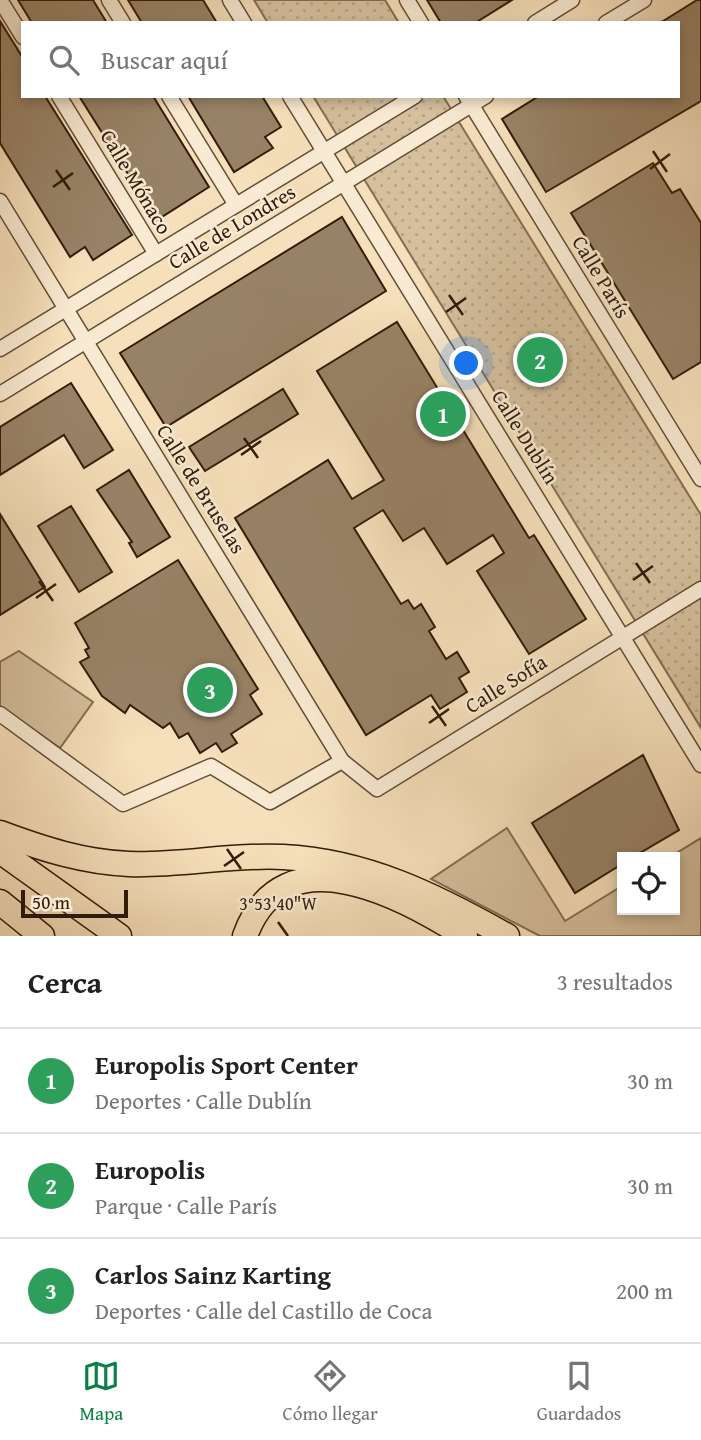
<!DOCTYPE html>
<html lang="es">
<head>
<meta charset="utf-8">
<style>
	body { margin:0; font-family:"Gentium Book Plus",serif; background:#f6f6f6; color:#202124 }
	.controls { position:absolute; right:21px; bottom:21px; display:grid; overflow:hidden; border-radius:0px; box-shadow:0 4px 10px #0003 }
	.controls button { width:63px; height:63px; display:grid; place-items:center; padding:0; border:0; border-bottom:2px solid #e0e0e0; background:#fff; color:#202124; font:35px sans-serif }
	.scale { position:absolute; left:21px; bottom:18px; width:107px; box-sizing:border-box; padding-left:7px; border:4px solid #321c09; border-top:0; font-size:19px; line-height:24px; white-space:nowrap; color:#321c09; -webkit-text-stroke:5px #f9ebd3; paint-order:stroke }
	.you { position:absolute; left:467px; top:364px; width:24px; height:24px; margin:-18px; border:5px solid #fff; border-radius:50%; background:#1a73e8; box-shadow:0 0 0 10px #1a73e833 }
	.badge { display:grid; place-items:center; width:46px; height:46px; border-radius:50%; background:#0b8043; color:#fff; font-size:23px; font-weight:700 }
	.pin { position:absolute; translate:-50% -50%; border:4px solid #fff; box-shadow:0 2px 7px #0006 }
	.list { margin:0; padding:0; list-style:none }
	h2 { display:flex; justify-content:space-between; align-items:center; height:91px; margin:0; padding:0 28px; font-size:30px }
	h2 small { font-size:23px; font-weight:400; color:#757577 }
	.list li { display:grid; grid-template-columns:46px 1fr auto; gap:21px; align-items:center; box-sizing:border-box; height:105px; padding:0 28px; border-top:2px solid #e0e0e0 }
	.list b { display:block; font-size:26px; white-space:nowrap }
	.list p { margin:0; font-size:23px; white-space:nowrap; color:#757577 }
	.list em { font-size:23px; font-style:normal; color:#757577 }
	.icon { flex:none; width:38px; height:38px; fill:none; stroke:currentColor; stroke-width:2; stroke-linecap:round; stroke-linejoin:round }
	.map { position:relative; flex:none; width:701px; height:936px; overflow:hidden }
	.search { position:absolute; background:#fff; box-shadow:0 4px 10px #0003; left:21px; right:21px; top:21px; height:77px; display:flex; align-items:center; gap:18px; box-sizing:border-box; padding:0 24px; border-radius:0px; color:#757577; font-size:26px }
	.sheet { height:406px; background:#fff }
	nav { display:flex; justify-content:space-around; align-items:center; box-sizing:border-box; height:98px; border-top:2px solid #e0e0e0; background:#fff; font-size:19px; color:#757577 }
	nav a { display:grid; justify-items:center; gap:4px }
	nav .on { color:#0b8043 }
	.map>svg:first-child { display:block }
	.park { fill:#d5bf9d; stroke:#846e53; stroke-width:2 }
	.garden { fill:url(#garden-dots); stroke:#846e53; stroke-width:2 }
	.building { fill:#988266; stroke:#321c09; stroke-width:2 }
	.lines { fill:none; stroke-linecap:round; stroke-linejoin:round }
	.street-casing { stroke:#634d36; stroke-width:17 }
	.highway-casing { stroke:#321c09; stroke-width:27 }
	.street { stroke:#f9ebd3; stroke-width:14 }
	.highway { stroke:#f6e0bb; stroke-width:24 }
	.ticks { fill:none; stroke:#321c09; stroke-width:2.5 }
	.labels { text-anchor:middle; stroke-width:5; stroke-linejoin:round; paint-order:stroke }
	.street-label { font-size:21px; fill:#321c09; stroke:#f9ebd3 }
	.ticks-label { font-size:18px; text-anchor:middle; fill:#321c09; stroke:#f9ebd3; stroke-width:5; stroke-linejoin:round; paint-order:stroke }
</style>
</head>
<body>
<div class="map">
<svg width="701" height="936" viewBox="0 0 701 936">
	<defs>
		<pattern id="garden-dots" width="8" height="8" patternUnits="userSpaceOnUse" patternTransform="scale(1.75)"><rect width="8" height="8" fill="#d5bf9d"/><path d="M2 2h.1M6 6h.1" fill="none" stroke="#b7a486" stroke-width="1.8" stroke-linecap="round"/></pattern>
	</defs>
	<rect width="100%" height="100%" fill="#f6e0bb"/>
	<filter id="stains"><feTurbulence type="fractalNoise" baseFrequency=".00286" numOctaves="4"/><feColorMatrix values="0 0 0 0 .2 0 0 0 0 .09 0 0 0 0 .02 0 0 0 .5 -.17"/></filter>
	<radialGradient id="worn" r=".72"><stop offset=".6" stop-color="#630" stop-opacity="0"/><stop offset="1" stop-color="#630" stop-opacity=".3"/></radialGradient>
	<g class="park">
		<path d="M 19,651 L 93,702 L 60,748 L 0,706 L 0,662 Z"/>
		<path d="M 507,828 L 565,921 L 622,886 L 622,910 L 675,910 L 675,857 L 670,857 L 701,838 L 701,936 L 540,936 L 431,879 Z"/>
	</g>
	<g class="garden">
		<path d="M 254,0 L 385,0 L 399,23 L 268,23 Z"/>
		<path d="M 313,96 L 443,96 L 701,515 L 701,728 Z"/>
	</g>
	<g class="building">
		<path d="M 18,0 L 93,0 L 107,23 L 32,23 Z"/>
		<path d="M 128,0 L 203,0 L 217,23 L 142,23 Z"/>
		<path d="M 427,0 L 512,0 L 475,23 L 441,23 Z"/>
		<path d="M 697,0 L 701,0 L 701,101 L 546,192 L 502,119 L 539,96 L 678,96 L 678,23 L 660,23 Z"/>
		<path d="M 0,21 L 23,58 L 23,96 L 45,96 L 132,235 L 93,260 L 85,247 L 70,257 L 0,143 Z"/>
		<path d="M 79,96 L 153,96 L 209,187 L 157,220 Z"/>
		<path d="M 188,96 L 262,96 L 281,127 L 265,137 L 273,148 L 234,172 Z"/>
		<path d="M 653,163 L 672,193 L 680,189 L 701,223 L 701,362 L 673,379 L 571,213 Z"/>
		<path d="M 342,217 L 386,291 L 166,427 L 120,353 Z"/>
		<path d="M 397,322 L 529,538 L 534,535 L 586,619 L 529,654 L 477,571 L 504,553 L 493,535 L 447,564 L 424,528 L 403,541 L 383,510 L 354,528 L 401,604 L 408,600 L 414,609 L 421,604 L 435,627 L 429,631 L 446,659 L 457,652 L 469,672 L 459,678 L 467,692 L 440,709 L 431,695 L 366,735 L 235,518 L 328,460 L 352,499 L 384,480 L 317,371 Z"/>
		<path d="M 71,383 L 113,450 L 84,468 L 64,435 L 0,475 L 0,427 Z"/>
		<path d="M 283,389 L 298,414 L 205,471 L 189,447 Z"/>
		<path d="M 129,470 L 170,537 L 137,557 L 129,543 L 132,542 L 97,490 Z"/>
		<path d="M 71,506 L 112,572 L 79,592 L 38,526 Z"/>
		<path d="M 0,514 L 45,587 L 0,615 Z"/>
		<path d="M 178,560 L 258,689 L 250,695 L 262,714 L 231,734 L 237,743 L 222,752 L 216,743 L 200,753 L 188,733 L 179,738 L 170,723 L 163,728 L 130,705 L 125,713 L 102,696 L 80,662 L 89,657 L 85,650 L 89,648 L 75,623 Z"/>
		<path d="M 643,755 L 679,830 L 633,857 L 622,857 L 622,864 L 575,893 L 532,823 Z"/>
	</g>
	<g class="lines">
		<g class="street-casing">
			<g id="street">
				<path d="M 0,0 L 23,37"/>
				<path d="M 109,0 L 123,23"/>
				<path d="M 230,0 L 244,23"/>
				<path d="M 407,0 L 421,23"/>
				<path d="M 535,23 L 572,0"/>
				<path d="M 606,23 L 644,0"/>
				<path d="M 59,96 L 156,254"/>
				<path d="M 169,96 L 236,205"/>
				<path d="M 290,96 L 701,765"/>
				<path d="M 466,96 L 701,479"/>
				<path d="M 0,201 L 342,761 L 377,789 L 701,589"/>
				<path d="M 0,349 L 415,96"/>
				<path d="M 0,394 L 486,96"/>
				<path d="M 0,714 L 123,804 L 211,766 L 270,802 L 342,761"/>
			</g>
		</g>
		<g class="highway-casing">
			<g id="highway">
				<path d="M 0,833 C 43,849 83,862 129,864 C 180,866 232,854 283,857 C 366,861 436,896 507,936"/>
				<path d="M 0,851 L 119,936"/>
				<path d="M 0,902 L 42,936"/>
				<path d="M 245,936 C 283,831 403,896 465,936"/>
			</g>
		</g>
		<use href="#street" class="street"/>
		<use href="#highway" class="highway"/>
	</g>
	<path class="ticks" d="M 653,151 L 667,172M 650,169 L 670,154M 56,170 L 70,190M 53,187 L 73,173M 449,295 L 463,315M 446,312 L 466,298M 244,438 L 258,458M 241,455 L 261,441M 636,563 L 650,583M 633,580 L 653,566M 39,581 L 53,601M 36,598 L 56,584M 432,706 L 446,726M 429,723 L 449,709M 227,849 L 241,869M 224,866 L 244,852M 278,922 L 288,936"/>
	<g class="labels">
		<g class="street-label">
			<text transform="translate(136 182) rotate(59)" y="7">Calle Mónaco</text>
			<text transform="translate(232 227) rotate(-31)" y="7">Calle de Londres</text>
			<text transform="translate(601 277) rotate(59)" y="7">Calle París</text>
			<text transform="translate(525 437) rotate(58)" y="7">Calle Dublín</text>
			<text transform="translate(201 489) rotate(58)" y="7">Calle de Bruselas</text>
			<text transform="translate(506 684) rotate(-32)" y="7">Calle Sofía</text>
		</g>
	</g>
	<g class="ticks-label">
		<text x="278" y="910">3°53'40"W</text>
	</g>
	<rect width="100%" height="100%" filter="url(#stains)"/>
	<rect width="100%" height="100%" fill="url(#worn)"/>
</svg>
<div class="controls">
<button><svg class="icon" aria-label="locate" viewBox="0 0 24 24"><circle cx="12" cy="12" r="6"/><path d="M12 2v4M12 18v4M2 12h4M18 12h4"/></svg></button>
</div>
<div class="scale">50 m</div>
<div class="you"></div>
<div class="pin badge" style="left:443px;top:414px;background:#2e9e5b">1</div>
<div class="pin badge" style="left:540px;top:360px;background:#2e9e5b">2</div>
<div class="pin badge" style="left:210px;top:690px;background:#2e9e5b">3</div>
<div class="search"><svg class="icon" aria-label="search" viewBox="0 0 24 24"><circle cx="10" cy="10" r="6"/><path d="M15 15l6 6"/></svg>Buscar aquí</div>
</div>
<section class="sheet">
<h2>Cerca<small>3 resultados</small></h2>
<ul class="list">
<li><span class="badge" style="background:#2e9e5b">1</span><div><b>Europolis Sport Center</b><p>Deportes · Calle Dublín</p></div><em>30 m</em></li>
<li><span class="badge" style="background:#2e9e5b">2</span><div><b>Europolis</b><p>Parque · Calle París</p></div><em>30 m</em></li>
<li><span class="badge" style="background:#2e9e5b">3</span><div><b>Carlos Sainz Karting</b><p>Deportes · Calle del Castillo de Coca</p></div><em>200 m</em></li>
</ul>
</section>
<nav>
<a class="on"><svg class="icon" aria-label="map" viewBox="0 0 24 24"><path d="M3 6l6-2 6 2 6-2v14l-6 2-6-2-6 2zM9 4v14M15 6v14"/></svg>Mapa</a>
<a><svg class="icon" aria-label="directions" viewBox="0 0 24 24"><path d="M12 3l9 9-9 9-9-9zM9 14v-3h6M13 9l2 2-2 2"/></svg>Cómo llegar</a>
<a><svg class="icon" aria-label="saved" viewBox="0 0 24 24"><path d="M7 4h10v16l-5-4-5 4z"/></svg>Guardados</a>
</nav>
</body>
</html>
